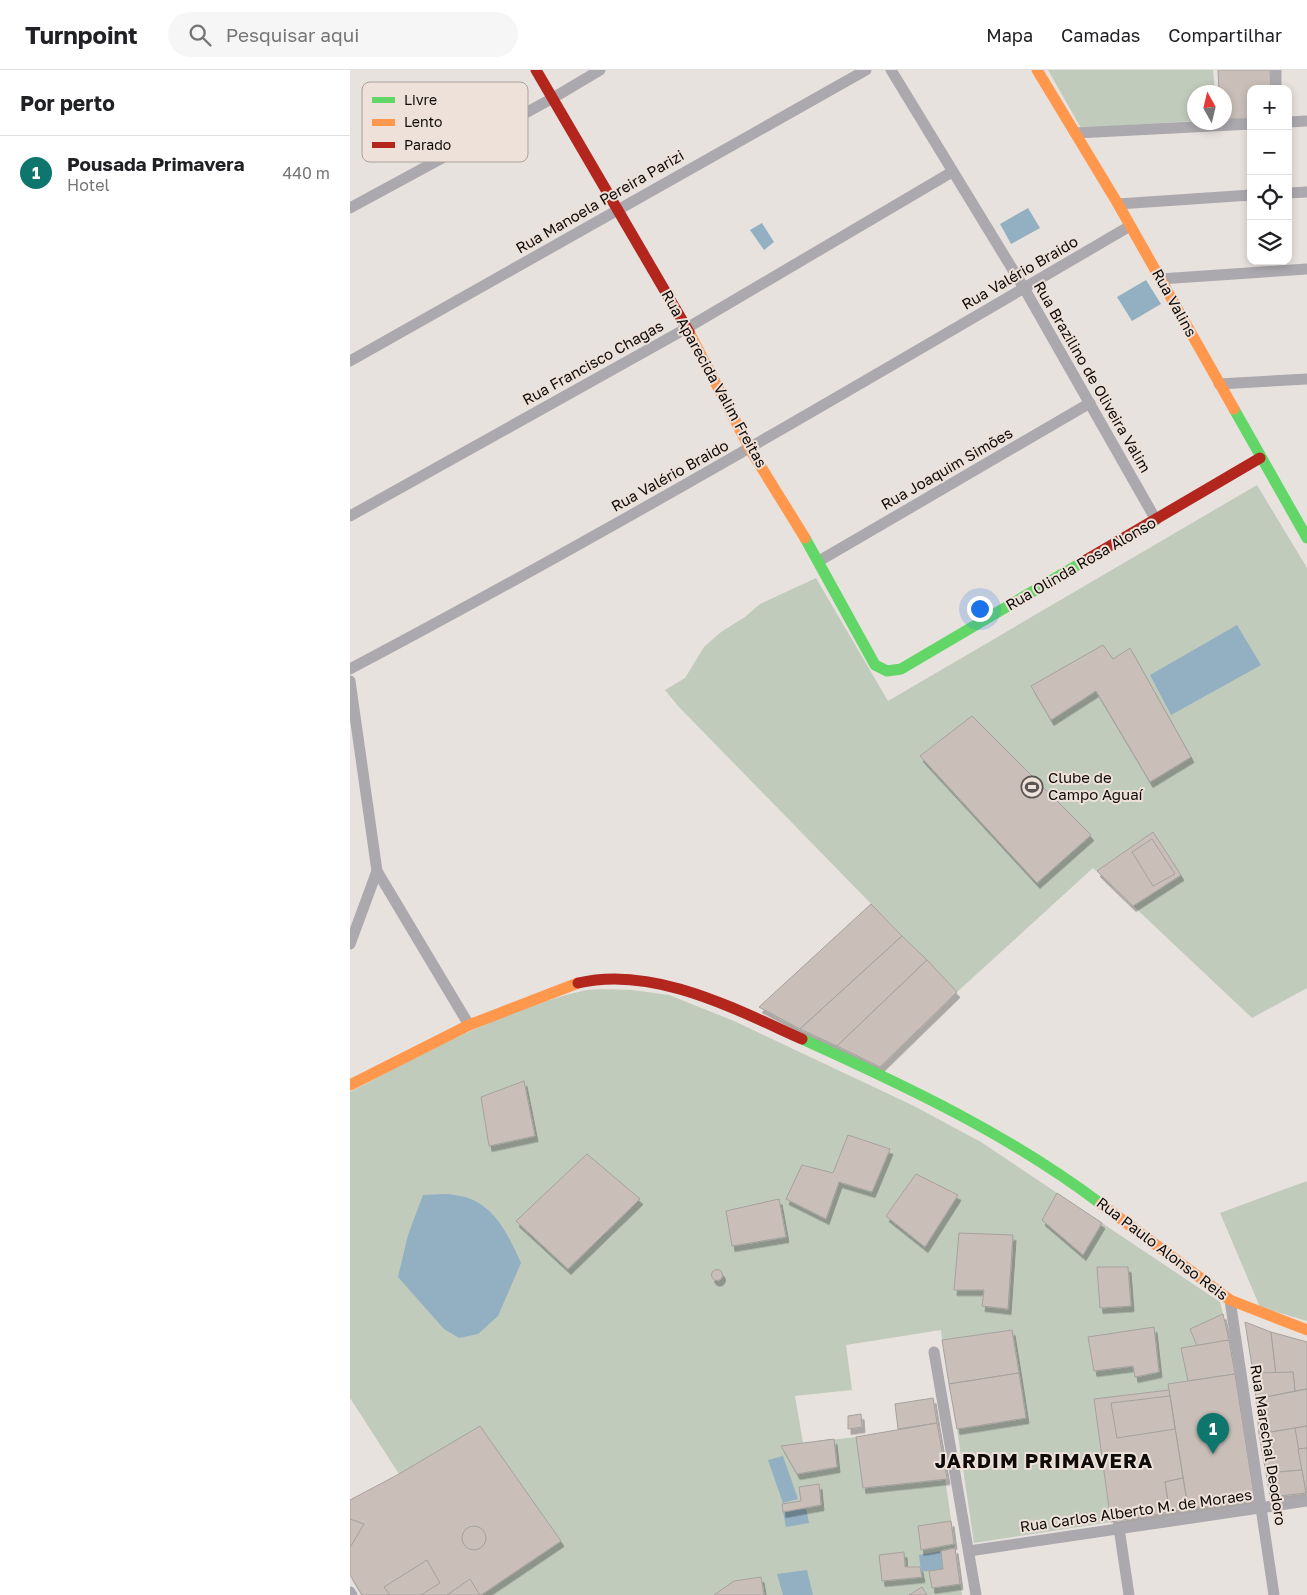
<!DOCTYPE html>
<html lang="pt">
<head>
<meta charset="utf-8">
<style>
	body { margin:0; font-family:"Golos Text",sans-serif; background:#f6f6f6; color:#202124 }
	.controls { position:absolute; right:15px; top:15px; display:grid; overflow:hidden; border-radius:10px; box-shadow:0 2px 8px #0003 }
	.controls button { width:45px; height:45px; display:grid; place-items:center; padding:0; border:0; border-bottom:1px solid #e0e0e0; background:#fff; color:#202124; font:25px sans-serif }
	.compass { position:absolute; left:837px; top:15px; width:45px; height:45px; border-radius:50%; background:#fff; box-shadow:0 2px 8px #0003; rotate:352deg }
	.you { position:absolute; left:629px; top:538px; width:18px; height:18px; margin:-12px; border:4px solid #fff; border-radius:50%; background:#1a73e8; box-shadow:0 0 0 8px #1a73e833 }
	.badge { display:grid; place-items:center; width:32px; height:32px; border-radius:50%; background:#0f766e; color:#fff; font-size:16px; font-weight:700 }
	.pin { position:absolute; translate:-50% -41px; filter:drop-shadow(0 1px 2px #0008) }
	.pin::after { content:''; position:absolute; top:26px; width:18px; height:15px; background:inherit; clip-path:polygon(0 0,100% 0,50% 100%) }
	.list { margin:0; padding:0; list-style:none }
	h2 { display:flex; justify-content:space-between; align-items:center; height:65px; margin:0; padding:0 20px; font-size:21px }
	h2 small { font-size:16px; font-weight:400; color:#757577 }
	.list li { display:grid; grid-template-columns:32px 1fr auto; gap:15px; align-items:center; box-sizing:border-box; height:75px; padding:0 20px; border-top:1px solid #e0e0e0 }
	.list b { display:block; font-size:19px; white-space:nowrap }
	.list p { margin:0; font-size:16px; white-space:nowrap; color:#757577 }
	.list em { font-size:16px; font-style:normal; color:#757577 }
	.icon { flex:none; width:28px; height:28px; fill:none; stroke:currentColor; stroke-width:2; stroke-linecap:round; stroke-linejoin:round }
	.map { position:relative; flex:none; width:957px; height:1525px; overflow:hidden }
	header { display:flex; align-items:center; gap:30px; box-sizing:border-box; height:70px; padding:0 25px; background:#fff; border-bottom:1px solid #e0e0e0 }
	header strong { font-size:24px }
	nav { display:flex; gap:28px; margin-inline-start:auto; font-size:18px }
	.search { width:350px; height:45px; background:#f6f6f6; display:flex; align-items:center; gap:12px; box-sizing:border-box; padding:0 18px; border-radius:28px; color:#757577; font-size:19px }
	main { display:flex }
	aside { flex:1; background:#fff }
	.map>svg:first-child { display:block }
	.green { fill:#c0cbbc }
	.water { fill:#93afc2 }
	.building { fill:#c9bfb8; stroke:#a5a19e; filter:url(#shadow) }
	.lines { fill:none; stroke-linecap:round; stroke-linejoin:round }
	.street { stroke:#aba8ae; stroke-width:11 }
	.fast { stroke:#63d668; stroke-width:11 }
	.slow { stroke:#ff974d; stroke-width:11 }
	.jam { stroke:#b3261e; stroke-width:11 }
	.labels { text-anchor:middle; stroke-width:4; stroke-linejoin:round; paint-order:stroke }
	.street-label { font-size:15px; fill:#0f0b08; stroke:#ede1d9 }
	.poi-label { font-size:15px; fill:#0f0b08; stroke:#ede1d9; text-anchor:start }
	.district-label { font-size:20px; font-weight:bold; letter-spacing:1px; fill:#0f0b08; stroke:#ede1d9 }
	.key { fill:#ede1d9; stroke:#aaa19a; stroke-width:1 }
	.key-label { font-size:14px; fill:#0f0b08 }
</style>
</head>
<body>
<header>
<strong>Turnpoint</strong>
<div class="search"><svg class="icon" aria-label="search" viewBox="0 0 24 24"><circle cx="10" cy="10" r="6"/><path d="M15 15l6 6"/></svg>Pesquisar aqui</div>
<nav><a>Mapa</a><a>Camadas</a><a>Compartilhar</a></nav>
</header>
<main>
<aside>
<h2>Por perto<small></small></h2>
<ul class="list">
<li><span class="badge">1</span><div><b>Pousada Primavera</b><p>Hotel</p></div><em>440 m</em></li>
</ul>
</aside>
<div class="map">
<svg width="957" height="1525" viewBox="0 0 957 1525">
	<defs>
		<filter id="shadow"><feDropShadow dx="3" dy="5.5" stdDeviation="0" flood-color="#0004"/></filter>
	</defs>
	<rect width="100%" height="100%" fill="#e8e2de"/>
	<g class="green">
		<path d="M 698,0 L 863,0 L 865,22 L 844,22 L 844,51 L 731,58 Z"/>
		<path d="M 907,415 L 957,498 L 957,918 L 902,948 L 743,798 L 607,922 L 328,636 L 315,620 L 335,608 L 354,577 L 371,562 L 395,547 L 410,534 L 466,508 L 538,631 Z"/>
		<path d="M 282,920 L 319,925 L 384,951 L 564,1036 L 631,1072 L 870,1232 L 873,1244 L 840,1259 L 847,1276 L 831,1279 L 838,1311 L 819,1314 L 819,1320 L 744,1329 L 761,1452 L 624,1473 L 607,1359 L 676,1348 L 662,1260 L 592,1270 L 591,1260 L 496,1275 L 502,1320 L 445,1326 L 453,1373 L 506,1367 L 587,1353 L 612,1525 L 414,1525 L 411,1507 L 384,1511 L 364,1525 L 131,1525 L 211,1471 L 130,1356 L 49,1404 L 0,1328 L 0,1022 C 72,984 153,940 232,921 C 247,918 266,920 282,920 Z"/>
		<path d="M 957,1111 L 957,1251 L 910,1237 L 870,1143 Z"/>
	</g>
	<g class="water">
		<path d="M 678,138 L 690,158 L 661,174 L 650,154 Z"/>
		<path d="M 412,153 L 424,172 L 414,180 L 400,160 Z"/>
		<path d="M 796,210 L 811,234 L 782,251 L 767,227 Z"/>
		<path d="M 887,555 L 911,595 L 821,645 L 800,605 Z"/>
		<path d="M 73,1125 C 83,1125 95,1123 104,1125 C 142,1129 157,1162 171,1193 L 148,1246 L 128,1264 L 109,1268 L 94,1259 L 48,1207 L 58,1165 Z"/>
		<path d="M 433,1386 L 448,1429 L 433,1433 L 418,1390 Z"/>
		<path d="M 456,1438 L 459,1453 L 436,1457 L 433,1442 Z"/>
		<path d="M 591,1481 L 593,1499 L 571,1502 L 569,1485 Z"/>
		<path d="M 457,1500 L 463,1525 L 433,1525 L 427,1504 Z"/>
	</g>
	<g class="building">
		<path d="M 868,0 L 920,0 L 921,19 L 901,19 L 901,49 L 874,49 L 874,22 L 869,22 Z"/>
		<path d="M 753,575 L 763,589 L 780,578 L 841,687 L 800,712 L 746,621 L 701,650 L 681,616 Z"/>
		<path d="M 622,646 L 741,765 L 687,813 L 570,686 Z"/>
		<path d="M 803,762 L 831,805 L 783,836 L 747,801 Z"/>
		<path d="M 802,769 L 825,804 L 803,816 L 782,782 Z"/>
		<path d="M 521,834 L 552,866 L 450,959 L 409,937 Z"/>
		<path d="M 552,866 L 577,890 L 487,976 L 450,959 Z"/>
		<path d="M 577,890 L 607,922 L 530,997 L 487,976 Z"/>
		<path d="M 174,1011 L 185,1066 L 139,1076 L 131,1027 Z"/>
		<path d="M 498,1065 L 540,1079 L 522,1122 L 489,1112 L 476,1149 L 436,1129 L 452,1095 L 483,1103 Z"/>
		<path d="M 237,1084 L 290,1129 L 218,1199 L 166,1151 Z"/>
		<path d="M 566,1104 L 608,1125 L 575,1177 L 536,1146 Z"/>
		<path d="M 707,1123 L 752,1153 L 733,1185 L 692,1150 Z"/>
		<path d="M 429,1129 L 436,1167 L 382,1176 L 376,1141 Z"/>
		<path d="M 609,1163 L 663,1165 L 658,1239 L 632,1236 L 634,1220 L 604,1220 Z"/>
		<path d="M 747,1197 L 778,1197 L 781,1236 L 750,1238 Z"/>
		<circle cx="367" cy="1205" r="5.5"/>
		<path d="M 873,1244 L 879,1270 L 847,1276 L 840,1259 Z"/>
		<path d="M 895,1252 L 921,1262 L 926,1304 L 903,1303 Z"/>
		<path d="M 804,1257 L 809,1302 L 785,1307 L 783,1296 L 744,1301 L 738,1267 Z"/>
		<path d="M 662,1260 L 669,1303 L 599,1314 L 592,1270 Z"/>
		<path d="M 921,1262 L 957,1272 L 957,1319 L 945,1321 L 943,1302 L 926,1304 Z"/>
		<path d="M 879,1270 L 885,1304 L 838,1311 L 831,1278 Z"/>
		<path d="M 943,1302 L 945,1321 L 906,1329 L 903,1303 Z"/>
		<path d="M 669,1303 L 676,1348 L 607,1359 L 599,1314 Z"/>
		<path d="M 885,1304 L 905,1431 L 838,1438 L 818,1314 Z"/>
		<path d="M 957,1319 L 957,1356 L 909,1364 L 906,1329 Z"/>
		<path d="M 819,1320 L 833,1408 L 815,1412 L 820,1442 L 761,1452 L 744,1329 Z"/>
		<path d="M 820,1326 L 825,1359 L 767,1368 L 761,1333 Z"/>
		<path d="M 583,1328 L 587,1353 L 548,1359 L 545,1334 Z"/>
		<path d="M 511,1344 L 512,1357 L 498,1359 L 498,1346 Z"/>
		<path d="M 587,1353 L 597,1409 L 513,1418 L 506,1367 Z"/>
		<path d="M 130,1356 L 211,1471 L 131,1525 L 12,1525 L 0,1505 L 0,1430 L 49,1404 Z"/>
		<path d="M 957,1356 L 957,1378 L 948,1379 L 945,1358 Z"/>
		<path d="M 945,1358 L 952,1400 L 916,1403 L 909,1364 Z"/>
		<path d="M 484,1369 L 487,1397 L 447,1404 L 431,1376 Z"/>
		<path d="M 957,1378 L 957,1423 L 956,1423 L 948,1379 Z"/>
		<path d="M 952,1400 L 956,1423 L 920,1427 L 916,1403 Z"/>
		<path d="M 833,1408 L 838,1438 L 820,1442 L 815,1412 Z"/>
		<path d="M 469,1414 L 471,1435 L 433,1442 L 432,1434 L 451,1431 L 449,1417 Z"/>
		<path d="M 0,1449 L 14,1454 L 1,1476 L 0,1476 Z"/>
		<path d="M 601,1451 L 604,1474 L 571,1480 L 568,1456 Z"/>
		<circle cx="124" cy="1468" r="12"/>
		<path d="M 605,1478 L 610,1514 L 582,1518 L 579,1501 L 593,1499 L 591,1481 Z"/>
		<path d="M 554,1482 L 555,1497 L 570,1497 L 572,1507 L 532,1511 L 529,1485 Z"/>
		<path d="M 77,1490 L 90,1513 L 71,1525 L 40,1525 L 34,1517 Z"/>
		<path d="M 411,1507 L 414,1525 L 364,1525 L 384,1511 Z"/>
		<path d="M 120,1509 L 130,1525 L 97,1525 Z"/>
		<path d="M 572,1517 L 577,1525 L 559,1525 Z"/>
	</g>
	<g class="lines">
		<g class="street">
			<path d="M 541,0 L 674,218 L 806,450"/>
			<path d="M 926,0 L 926,19"/>
			<path d="M 938,52 L 957,51"/>
			<path d="M 726,63 L 901,54"/>
			<path d="M 938,123 L 957,122"/>
			<path d="M 768,134 L 901,125"/>
			<path d="M 0,138 L 203,28 L 250,0"/>
			<path d="M 810,209 L 957,199"/>
			<path d="M 0,291 L 516,0"/>
			<path d="M 869,314 L 957,309"/>
			<path d="M 0,446 L 337,258 L 602,102"/>
			<path d="M 469,491 L 740,333"/>
			<path d="M 0,599 C 265,459 522,307 780,156"/>
			<path d="M 0,611 L 27,801 L 119,955"/>
			<path d="M 0,874 L 27,801"/>
			<path d="M 880,1230 L 924,1525"/>
			<path d="M 584,1282 L 626,1525"/>
			<path d="M 769,1458 L 779,1525"/>
			<path d="M 619,1481 L 957,1431"/>
			<path d="M 0,1522 L 2,1525"/>
		</g>
		<g class="fast">
			<path d="M 884,339 L 957,468"/>
			<path d="M 455,468 L 525,595 L 537,601 L 551,599 L 736,490"/>
			<path d="M 452,969 C 556,1016 660,1065 751,1134"/>
		</g>
		<g class="slow">
			<path d="M 687,0 L 768,134 L 884,339"/>
			<path d="M 339,262 L 400,379 L 455,468"/>
			<path d="M 0,1015 L 119,955 L 228,913"/>
			<path d="M 751,1134 L 880,1230 L 957,1260"/>
		</g>
		<g class="jam">
			<path d="M 186,0 L 339,262"/>
			<path d="M 736,490 L 910,388"/>
			<path d="M 228,913 C 303,895 385,939 452,969"/>
		</g>
	</g>
	<defs>
		<g id="stadium-ring" transform="scale(1.125)"><circle r="9.5" fill="#ede1d9" stroke="#5b5653" stroke-width="1.5"/><path d="M0-5a6.5 5 0 1 0 0 10a6.5 5 0 1 0 0-10ZM-3.5-1.8h7v3.6h-7Z" fill="#5b5653"/></g>
	</defs>
	<g fill-rule="evenodd">
		<use href="#stadium-ring" x="682" y="717"/>
	</g>
	<g class="labels">
		<g class="street-label">
			<text transform="translate(250 132) rotate(-30)" y="5">Rua Manoela Pereira Parizi</text>
			<text transform="translate(670 203) rotate(-30)" y="5">Rua Valério Braido</text>
			<text transform="translate(824 233) rotate(61)" y="5">Rua Valins</text>
			<text transform="translate(243 293) rotate(-29)" y="5">Rua Francisco Chagas</text>
			<text transform="translate(742 307) rotate(60)" y="5">Rua Brazilino de Oliveira Valim</text>
			<text transform="translate(364 309) rotate(61)" y="5">Rua Aparecida Valim Freitas</text>
			<text transform="translate(597 399) rotate(-30)" y="5">Rua Joaquim Simões</text>
			<text transform="translate(320 406) rotate(-29)" y="5">Rua Valério Braido</text>
			<text transform="translate(731 494) rotate(-30)" y="5">Rua Olinda Rosa Alonso</text>
			<text transform="translate(812 1179) rotate(37)" y="5">Rua Paulo Alonso Reis</text>
			<text transform="translate(918 1375) rotate(81)" y="5">Rua Marechal Deodoro</text>
			<text transform="translate(786 1441) rotate(-8)" y="5">Rua Carlos Alberto M. de Moraes</text>
		</g>
		<g class="poi-label">
			<text x="698" y="713">Clube de<tspan x="698" dy="17">Campo Aguaí</tspan></text>
		</g>
		<g class="district-label">
			<text x="694" y="1398">JARDIM PRIMAVERA</text>
		</g>
	</g>
	<rect x="12" y="12" width="166" height="80" rx="8" class="key"/>
	<rect x="22" y="27" width="23" height="6" fill="#63d668"/>
	<rect x="22" y="49" width="23" height="7" fill="#ff974d"/>
	<rect x="22" y="72" width="23" height="6" fill="#b3261e"/>
	<g class="key-label">
		<text x="54" y="35">Livre</text>
		<text x="54" y="57">Lento</text>
		<text x="54" y="80">Parado</text>
	</g>
</svg>
<div class="controls">
<button>+</button>
<button>−</button>
<button><svg class="icon" aria-label="locate" viewBox="0 0 24 24"><circle cx="12" cy="12" r="6"/><path d="M12 2v4M12 18v4M2 12h4M18 12h4"/></svg></button>
<button><svg class="icon" aria-label="layers" viewBox="0 0 24 24"><path d="M12 4l9 5-9 5-9-5zM3 14l9 5 9-5"/></svg></button>
</div>
<svg class="compass" viewBox="-18 -18 36 36"><path d="M0-13l5 13h-10z" fill="#e53935"/><path d="M0 13l5-13h-10z" fill="#757577"/></svg>
<div class="you"></div>
<div class="pin badge" style="left:863px;top:1384px">1</div>
</div>
</main>
</body>
</html>
